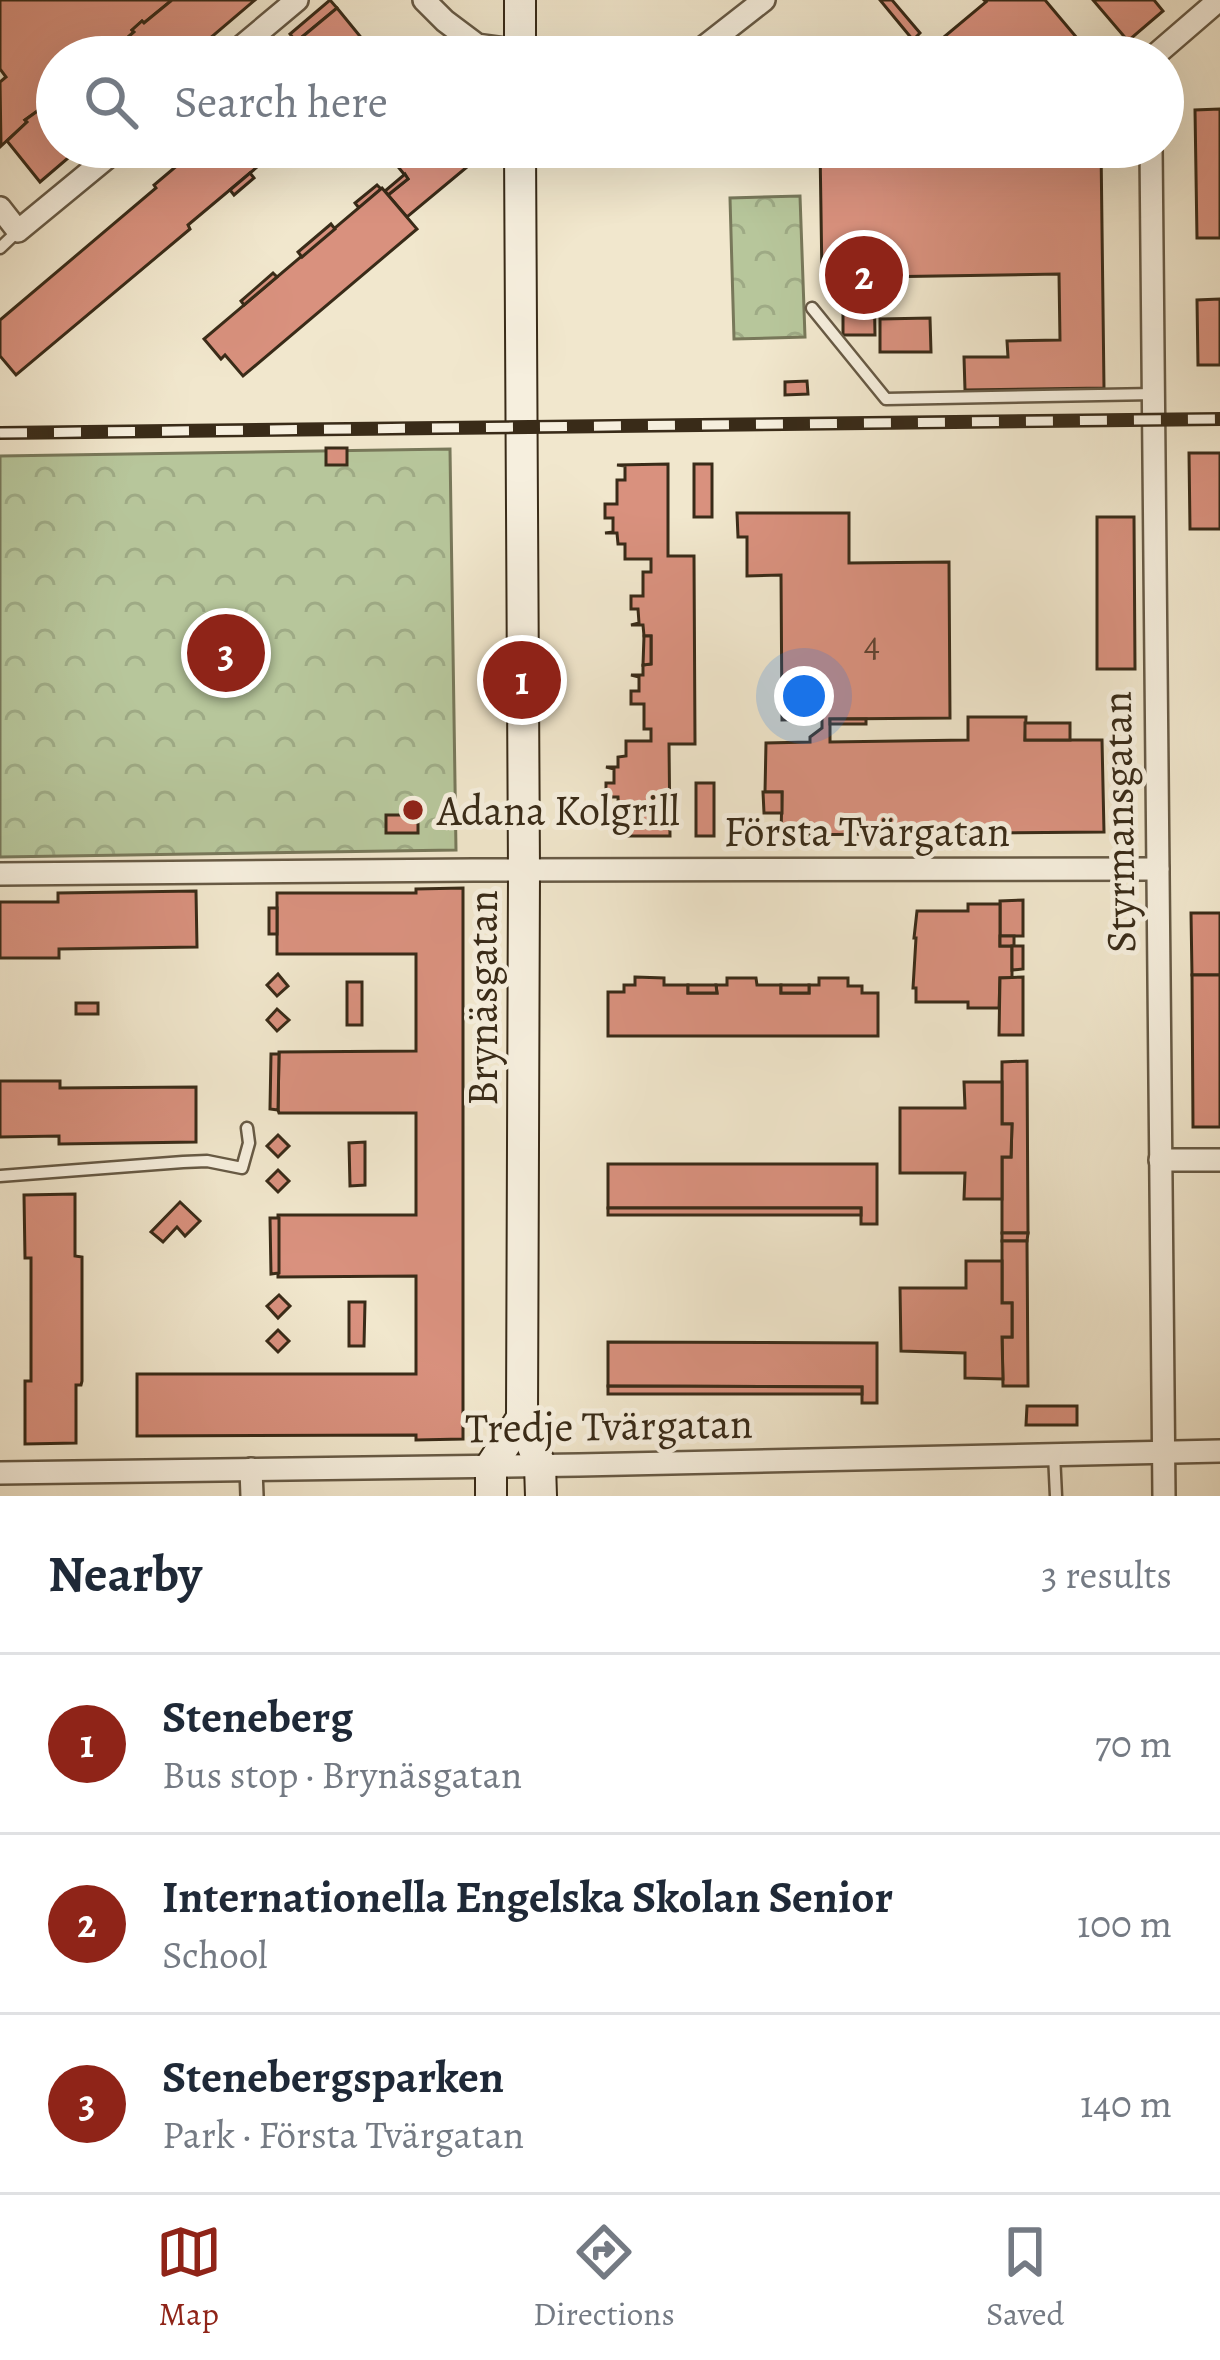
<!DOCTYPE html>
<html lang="en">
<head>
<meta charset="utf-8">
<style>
	body { margin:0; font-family:Alegreya,serif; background:#f6f6f7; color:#1f2937 }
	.you { position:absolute; left:804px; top:696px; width:42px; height:42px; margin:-30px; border:9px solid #fff; border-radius:50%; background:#1a73e8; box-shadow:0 0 0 18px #1a73e833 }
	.badge { display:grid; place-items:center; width:78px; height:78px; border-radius:50%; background:#8f2418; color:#fff; font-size:39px; font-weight:700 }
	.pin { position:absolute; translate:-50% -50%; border:6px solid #fff; box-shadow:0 3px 12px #0006 }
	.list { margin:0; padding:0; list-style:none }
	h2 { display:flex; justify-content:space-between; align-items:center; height:156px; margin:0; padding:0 48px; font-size:51px }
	h2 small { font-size:39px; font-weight:400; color:#747a83 }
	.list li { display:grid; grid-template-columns:78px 1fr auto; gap:36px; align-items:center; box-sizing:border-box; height:180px; padding:0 48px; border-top:3px solid #e0e1e3 }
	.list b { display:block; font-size:45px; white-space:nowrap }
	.list p { margin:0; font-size:39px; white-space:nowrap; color:#747a83 }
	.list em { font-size:39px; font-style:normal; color:#747a83 }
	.icon { flex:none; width:66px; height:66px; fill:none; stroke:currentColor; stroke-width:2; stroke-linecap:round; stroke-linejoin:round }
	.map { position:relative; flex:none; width:1220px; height:1496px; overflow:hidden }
	.search { position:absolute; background:#fff; box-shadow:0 12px 48px #0002; left:36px; right:36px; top:36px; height:132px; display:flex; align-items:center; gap:30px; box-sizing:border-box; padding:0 42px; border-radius:66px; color:#747a83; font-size:45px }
	.sheet { height:696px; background:#fff }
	nav { display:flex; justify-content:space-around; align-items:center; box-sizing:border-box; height:168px; border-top:3px solid #e0e1e3; background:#fff; font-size:33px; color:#747a83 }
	nav a { display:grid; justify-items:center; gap:6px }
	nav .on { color:#8f2418 }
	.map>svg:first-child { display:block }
	.park { fill:url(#park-crowns); stroke:#78785a; stroke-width:3 }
	.building { fill:#d9917e; stroke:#392b18; stroke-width:3 }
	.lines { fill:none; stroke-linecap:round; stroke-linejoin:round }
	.lane-casing { stroke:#675a45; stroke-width:15 }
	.street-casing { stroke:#675a45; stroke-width:26 }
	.secondary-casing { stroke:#392b18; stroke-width:34 }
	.lane { stroke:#f6efde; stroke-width:10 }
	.street { stroke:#f6efde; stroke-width:21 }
	.secondary { stroke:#f6efde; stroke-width:30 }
	.rail-casing { stroke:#392b18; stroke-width:14 }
	.rail { stroke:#f6efde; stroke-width:9; stroke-dasharray:27; stroke-linecap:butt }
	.poi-dot { fill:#8f2418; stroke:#f6efde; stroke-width:4.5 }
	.labels { text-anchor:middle; stroke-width:10; stroke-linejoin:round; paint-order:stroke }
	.number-label { font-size:36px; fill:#614432 }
	.poi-label { font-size:42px; fill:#392b18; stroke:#f6efde; text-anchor:start }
	.street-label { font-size:42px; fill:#392b18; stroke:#f6efde }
</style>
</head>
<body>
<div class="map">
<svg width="1220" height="1496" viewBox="0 0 1220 1496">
	<defs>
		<pattern id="park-crowns" width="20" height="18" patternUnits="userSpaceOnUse" patternTransform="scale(3)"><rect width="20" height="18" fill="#b7c69b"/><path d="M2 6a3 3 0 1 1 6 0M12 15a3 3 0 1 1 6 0" fill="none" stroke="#9eaa85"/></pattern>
	</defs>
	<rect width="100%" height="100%" fill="#f1e7cd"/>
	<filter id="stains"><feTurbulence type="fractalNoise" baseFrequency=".00167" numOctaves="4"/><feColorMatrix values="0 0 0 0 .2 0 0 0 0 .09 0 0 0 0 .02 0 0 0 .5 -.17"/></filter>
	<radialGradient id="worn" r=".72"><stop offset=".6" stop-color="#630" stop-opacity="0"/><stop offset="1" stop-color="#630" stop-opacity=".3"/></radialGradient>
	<g class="park">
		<path d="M 800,196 L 805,337 L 734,339 L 730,198 Z"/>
		<path d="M 450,449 L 456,850 L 0,857 L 0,456 Z"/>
	</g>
	<g class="building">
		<path d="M 0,0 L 172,0 L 144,23 L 142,21 L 132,30 L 134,32 L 105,57 L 57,57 L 57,97 L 25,120 L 27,122 L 1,146 L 0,82 L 6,77 L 0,69 Z"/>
		<path d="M 172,0 L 255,0 L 188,57 L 105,57 L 134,32 L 132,30 L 142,21 L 144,23 Z"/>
		<path d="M 330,0 L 337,8 L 296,42 L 290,34 Z"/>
		<path d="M 880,0 L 892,0 L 920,33 L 913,40 Z"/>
		<path d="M 984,0 L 1045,0 L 1093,57 L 932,57 L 932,47 L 986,2 Z"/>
		<path d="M 1093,0 L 1154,0 L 1163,11 L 1128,41 Z"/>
		<path d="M 337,8 L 377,57 L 308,57 L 296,42 Z"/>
		<path d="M 57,97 L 57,147 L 81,147 L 40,182 L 7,141 L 27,122 L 25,120 Z"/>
		<path d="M 1220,109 L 1220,238 L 1197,238 L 1195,110 Z"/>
		<path d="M 199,147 L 281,147 L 188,225 L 190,229 L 16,375 L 0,356 L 0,320 L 156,188 L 154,185 Z"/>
		<path d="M 382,147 L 451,147 L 467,167 L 407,217 L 388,195 L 408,179 Z"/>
		<path d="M 820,147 L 1101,147 L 1104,388 L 965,390 L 964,357 L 1008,357 L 1007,341 L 1060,340 L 1059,274 L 874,277 L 875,335 L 843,335 L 843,277 L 822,278 Z"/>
		<path d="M 250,173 L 254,178 L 234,195 L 230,190 Z"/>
		<path d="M 405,174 L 408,179 L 388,195 L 385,191 Z"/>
		<path d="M 377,185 L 381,189 L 359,208 L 355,203 Z"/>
		<path d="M 382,188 L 417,229 L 243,376 L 225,355 L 221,359 L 204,339 Z"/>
		<path d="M 331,224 L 335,229 L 302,257 L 298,252 Z"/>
		<path d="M 273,273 L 277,277 L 244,305 L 241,301 Z"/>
		<path d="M 1220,299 L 1220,365 L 1198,365 L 1197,300 Z"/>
		<path d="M 930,318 L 931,352 L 880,352 L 880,319 Z"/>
		<path d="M 807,381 L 808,394 L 785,395 L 785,382 Z"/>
		<rect x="326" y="448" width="21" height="17"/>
		<path d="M 1189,453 L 1220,453 L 1220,529 L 1190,529 Z"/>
		<path d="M 668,464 L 668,556 L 694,556 L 695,744 L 669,744 L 670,836 L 619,836 L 626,834 L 626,820 L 619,820 L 618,797 L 606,797 L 606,783 L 614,783 L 614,769 L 606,767 L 618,767 L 618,757 L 626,756 L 626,741 L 651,741 L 651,729 L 644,729 L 644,704 L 631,704 L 631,691 L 639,691 L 639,677 L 631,675 L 643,675 L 643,665 L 651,664 L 651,636 L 644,636 L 643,625 L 631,625 L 639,623 L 638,609 L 631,609 L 631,596 L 643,596 L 643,572 L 651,572 L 651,559 L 625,559 L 625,544 L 618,544 L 617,533 L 605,533 L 613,532 L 613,518 L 605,518 L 605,504 L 617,504 L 617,480 L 625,480 L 625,466 L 617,465 Z"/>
		<rect x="694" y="464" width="18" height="53"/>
		<path d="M 737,513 L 849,513 L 849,563 L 949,562 L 950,718 L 830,719 L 830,742 L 968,740 L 968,717 L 1026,717 L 1025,740 L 1102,740 L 1104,832 L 781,835 L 782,792 L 765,792 L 766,743 L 810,742 L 810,737 L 822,728 L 822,719 L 782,720 L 781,575 L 747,576 L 747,537 L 738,537 Z"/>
		<path d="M 1097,517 L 1134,517 L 1135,669 L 1097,669 Z"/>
		<path d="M 644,636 L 651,636 L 651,664 L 643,665 Z"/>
		<rect x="830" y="719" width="36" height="5"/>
		<rect x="1025" y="723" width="45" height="17"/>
		<rect x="696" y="783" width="18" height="53"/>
		<path d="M 763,792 L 782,792 L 782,813 L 764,813 Z"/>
		<rect x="386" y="815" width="32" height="18"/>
		<path d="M 463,888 L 463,1439 L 416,1440 L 416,1435 L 137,1436 L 137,1374 L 416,1374 L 416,1276 L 278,1277 L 278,1215 L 416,1215 L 416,1113 L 279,1113 L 278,1110 L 279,1052 L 416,1051 L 416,954 L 277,954 L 277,893 L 416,893 L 416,889 Z"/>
		<path d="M 196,891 L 197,947 L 59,949 L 59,958 L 0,958 L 0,902 L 58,902 L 58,893 Z"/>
		<path d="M 1023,900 L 1023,936 L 1000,936 L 1000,901 Z"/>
		<path d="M 968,904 L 1000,904 L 1000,946 L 1012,946 L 1012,978 L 1000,978 L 999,1008 L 968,1008 L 968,1002 L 916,1002 L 916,988 L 913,988 L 916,938 L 914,938 L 917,911 L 968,911 Z"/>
		<rect x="269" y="908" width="8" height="26"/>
		<path d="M 1191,913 L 1220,913 L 1220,975 L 1192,975 Z"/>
		<rect x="1000" y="936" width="14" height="10"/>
		<path d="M 1012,946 L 1023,946 L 1023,969 L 1012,970 Z"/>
		<path d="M 278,974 L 288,986 L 277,996 L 267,985 Z"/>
		<path d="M 1192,975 L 1220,975 L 1220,1127 L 1193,1127 Z"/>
		<path d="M 635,977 L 664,978 L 664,985 L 688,985 L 688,993 L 717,993 L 716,985 L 727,985 L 727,978 L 756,978 L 757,985 L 781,985 L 781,993 L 809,993 L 809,985 L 819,985 L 819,978 L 848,978 L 848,986 L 862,986 L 862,993 L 878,993 L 878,1036 L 608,1036 L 608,992 L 624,992 L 624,985 L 635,985 Z"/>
		<path d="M 1023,977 L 1023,1035 L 999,1035 L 1000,978 Z"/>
		<rect x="347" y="982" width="15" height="43"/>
		<path d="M 688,985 L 716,985 L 717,993 L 688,993 Z"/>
		<rect x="781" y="985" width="28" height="8"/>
		<rect x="76" y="1003" width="22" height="11"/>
		<path d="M 277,1009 L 289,1020 L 277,1031 L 267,1020 Z"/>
		<path d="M 271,1054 L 279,1054 L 278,1110 L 270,1109 Z"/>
		<path d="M 1027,1061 L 1028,1233 L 1002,1233 L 1002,1157 L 1011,1157 L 1012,1124 L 1002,1124 L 1002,1062 Z"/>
		<path d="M 0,1081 L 60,1081 L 60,1088 L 196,1087 L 196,1142 L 59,1144 L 59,1136 L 0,1137 Z"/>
		<path d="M 964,1082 L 1002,1082 L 1002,1124 L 1012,1124 L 1011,1157 L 1002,1157 L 1002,1199 L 964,1199 L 965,1173 L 900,1173 L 900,1108 L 965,1108 Z"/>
		<path d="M 278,1135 L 289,1146 L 278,1157 L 267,1146 Z"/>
		<path d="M 365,1142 L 365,1185 L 350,1186 L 349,1143 Z"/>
		<path d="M 608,1164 L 877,1164 L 877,1224 L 861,1224 L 861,1208 L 608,1208 Z"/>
		<path d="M 278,1170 L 289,1181 L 278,1192 L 267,1181 Z"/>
		<path d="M 75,1194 L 75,1256 L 82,1257 L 82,1381 L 81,1385 L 76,1385 L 76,1443 L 25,1444 L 25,1381 L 31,1381 L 31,1258 L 25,1258 L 24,1195 Z"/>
		<path d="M 180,1202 L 200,1221 L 185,1236 L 177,1227 L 163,1242 L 151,1232 Z"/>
		<rect x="608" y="1208" width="253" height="7"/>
		<path d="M 270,1218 L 279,1218 L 279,1273 L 271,1274 Z"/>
		<path d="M 1002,1233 L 1028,1233 L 1027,1241 L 1002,1241 Z"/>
		<path d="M 1002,1241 L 1027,1241 L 1028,1386 L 1003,1386 L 1002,1337 L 1012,1337 L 1012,1303 L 1002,1303 Z"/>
		<path d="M 966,1261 L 1002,1261 L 1002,1303 L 1012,1303 L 1012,1337 L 1002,1337 L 1003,1379 L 965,1378 L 965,1353 L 901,1351 L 900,1288 L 966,1288 Z"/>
		<path d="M 279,1295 L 290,1306 L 278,1318 L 267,1306 Z"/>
		<path d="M 349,1302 L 365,1302 L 364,1346 L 349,1346 Z"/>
		<path d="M 278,1330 L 289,1341 L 278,1352 L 267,1341 Z"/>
		<path d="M 608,1342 L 877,1343 L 877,1403 L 862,1403 L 862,1387 L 608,1386 Z"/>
		<path d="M 608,1386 L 862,1387 L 862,1394 L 608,1394 Z"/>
		<path d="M 1027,1406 L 1077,1406 L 1077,1425 L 1026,1425 Z"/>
	</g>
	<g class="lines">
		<g class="lane-casing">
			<g id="lane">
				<path d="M 0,248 L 18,231"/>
				<path d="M 812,308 L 886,399 L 1154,394"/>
				<path d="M 0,1176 L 183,1162 L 207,1161 L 242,1168 L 249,1143 L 247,1128"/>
				<path d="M 1054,1454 L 1056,1496"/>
			</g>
		</g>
		<g class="street-casing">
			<g id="street">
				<path d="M 424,0 L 445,21 L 477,45 L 562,57"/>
				<path d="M 229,57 L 297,0"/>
				<path d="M 681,57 L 695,54 L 764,0"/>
				<path d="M 1153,57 L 1219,0"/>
				<path d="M 1151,147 L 1164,1496"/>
				<path d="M 0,208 L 18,231 L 120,147"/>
				<path d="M 0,874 L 473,870 L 1158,869"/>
				<path d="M 1160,1160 L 1220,1160"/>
				<path d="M 251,1469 L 252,1496"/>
				<path d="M 0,1473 L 579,1465 L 1220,1451"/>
			</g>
		</g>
		<g class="secondary-casing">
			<g id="secondary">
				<path d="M 520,0 L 520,57"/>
				<path d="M 520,147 L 524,871 L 522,1418 L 540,1465 L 541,1496"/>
				<path d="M 491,1496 L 491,1466 L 522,1418"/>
			</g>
		</g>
		<use href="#lane" class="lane"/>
		<use href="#street" class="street"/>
		<use href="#secondary" class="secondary"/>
		<g class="rail-casing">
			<path id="rail" d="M 0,433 L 1220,419"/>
		</g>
		<use href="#rail" class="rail"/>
	</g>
	<circle class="poi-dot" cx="413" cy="810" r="12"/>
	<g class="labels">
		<g class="number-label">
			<text x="872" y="656">4</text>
		</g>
		<g class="poi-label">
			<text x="437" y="825">Adana Kolgrill</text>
		</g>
		<g class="street-label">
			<text transform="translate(1118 822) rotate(-91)" y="15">Styrmansgatan</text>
			<text x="867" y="846">Första Tvärgatan</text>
			<text transform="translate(482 998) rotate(-90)" y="15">Brynäsgatan</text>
			<text transform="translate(609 1425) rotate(-1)" y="15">Tredje Tvärgatan</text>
		</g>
	</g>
	<rect width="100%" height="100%" filter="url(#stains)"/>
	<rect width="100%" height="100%" fill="url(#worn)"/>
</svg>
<div class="you"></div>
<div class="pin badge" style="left:522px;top:680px">1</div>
<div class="pin badge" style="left:864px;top:275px">2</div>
<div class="pin badge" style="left:226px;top:653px">3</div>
<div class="search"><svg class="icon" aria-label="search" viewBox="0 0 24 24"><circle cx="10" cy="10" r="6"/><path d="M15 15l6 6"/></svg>Search here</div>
</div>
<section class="sheet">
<h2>Nearby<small>3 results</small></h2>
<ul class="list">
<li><span class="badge">1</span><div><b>Steneberg</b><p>Bus stop · Brynäsgatan</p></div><em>70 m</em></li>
<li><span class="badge">2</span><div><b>Internationella Engelska Skolan Senior</b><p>School</p></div><em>100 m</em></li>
<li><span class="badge">3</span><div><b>Stenebergsparken</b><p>Park · Första Tvärgatan</p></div><em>140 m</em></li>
</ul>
</section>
<nav>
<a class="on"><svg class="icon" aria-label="map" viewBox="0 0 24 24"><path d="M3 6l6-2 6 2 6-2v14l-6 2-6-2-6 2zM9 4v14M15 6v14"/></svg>Map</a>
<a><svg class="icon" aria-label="directions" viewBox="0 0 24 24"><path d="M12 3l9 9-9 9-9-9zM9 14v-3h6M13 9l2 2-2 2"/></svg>Directions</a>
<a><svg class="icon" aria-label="saved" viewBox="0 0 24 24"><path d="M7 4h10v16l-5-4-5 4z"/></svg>Saved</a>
</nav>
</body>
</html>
